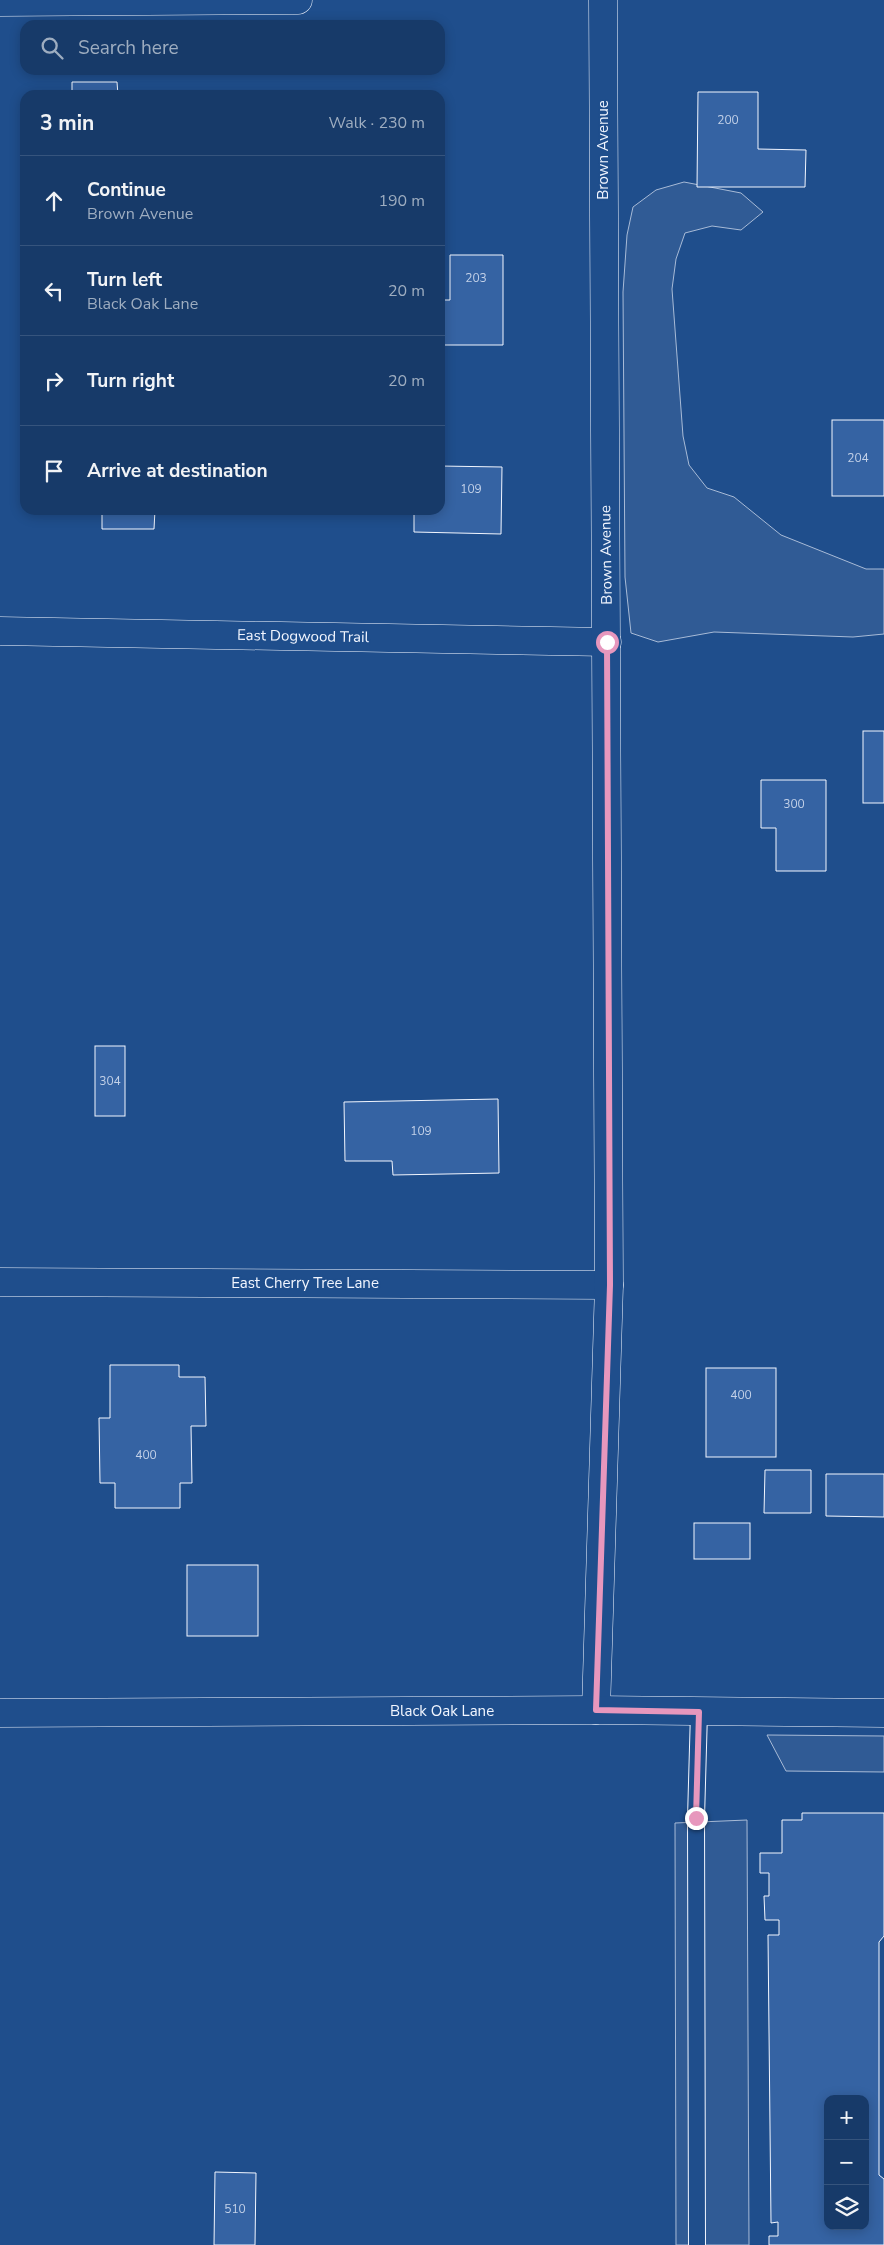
<!DOCTYPE html>
<html lang="en">
<head>
<meta charset="utf-8">
<style>
	body { margin:0; font-family:"Nunito Sans",sans-serif; background:#20416f; color:#f1f3f6 }
	.controls { position:absolute; right:15px; bottom:15px; display:grid; overflow:hidden; border-radius:10px; box-shadow:0 2px 12px #0003 }
	.controls button { width:45px; height:45px; display:grid; place-items:center; padding:0; border:0; border-bottom:1px solid #36547d; background:#173a69; color:#f1f3f6; font:25px sans-serif }
	.stop { position:absolute; width:15px; height:15px; margin:-11px; border:4px solid #e797bd; border-radius:50%; background:#fff }
	.stop.end { background:#e797bd; border-color:#fff; box-shadow:0 1px 5px #0008 }
	.list { margin:0; padding:0; list-style:none }
	h2 { display:flex; justify-content:space-between; align-items:center; height:65px; margin:0; padding:0 20px; font-size:21px }
	h2 small { font-size:16px; font-weight:400; color:#9eadc0 }
	.list li { display:grid; grid-template-columns:32px 1fr auto; gap:15px; align-items:center; box-sizing:border-box; height:90px; padding:0 20px; border-top:1px solid #36547d }
	.list b { display:block; font-size:19px; white-space:nowrap }
	.list p { margin:0; font-size:16px; white-space:nowrap; color:#9eadc0 }
	.list em { font-size:16px; font-style:normal; color:#9eadc0 }
	.icon { flex:none; width:28px; height:28px; fill:none; stroke:currentColor; stroke-width:2; stroke-linecap:round; stroke-linejoin:round }
	.map { position:relative; flex:none; width:884px; height:2245px; overflow:hidden }
	.search { position:absolute; background:#173a69; box-shadow:0 2px 12px #0003; left:20px; top:20px; width:425px; height:55px; display:flex; align-items:center; gap:12px; box-sizing:border-box; padding:0 18px; border-radius:15px; color:#9eadc0; font-size:19px }
	.panel { position:absolute; background:#173a69; box-shadow:0 2px 12px #0003; left:20px; top:90px; width:425px; height:425px; border-radius:15px }
	.map>svg:first-child { display:block }
	.built { fill:#305b95; stroke:#a8bbd7 }
	.building { fill:#3563a3; stroke:#f2f6ff; fill-rule:evenodd }
	.lines { fill:none; stroke-linecap:round; stroke-linejoin:round }
	.lane-casing { stroke:#f2f6ff; stroke-width:18 }
	.street-casing { stroke:#f2f6ff; stroke-width:29 }
	.lane { stroke:#1f4e8c; stroke-width:16 }
	.street { stroke:#1f4e8c; stroke-width:28 }
	.route { stroke:#e797bd; stroke-width:6 }
	.labels { text-anchor:middle; stroke-width:4; stroke-linejoin:round; paint-order:stroke }
	.number-label { font-size:12px; fill:#c3d1e8 }
	.street-label { font-size:15px; fill:#f2f6ff; stroke:#1f4e8c }
</style>
</head>
<body>
<div class="map">
<svg width="884" height="2245" viewBox="0 0 884 2245">
	<rect width="100%" height="100%" fill="#1f4e8c"/>
	<g class="built">
		<path d="M 684,182 L 741,193 L 763,212 L 741,230 L 712,226 L 685,233 L 676,259 L 672,289 L 683,436 L 689,465 L 707,488 L 734,497 L 781,535 L 866,569 L 884,569 L 884,634 L 853,637 L 714,632 L 658,642 L 631,633 L 625,577 L 623,292 L 627,235 L 633,207 L 656,190 Z"/>
		<path d="M 767,1735 L 884,1736 L 884,1772 L 786,1771 Z"/>
		<path d="M 747,1820 L 749,2245 L 676,2245 L 675,1823 Z"/>
	</g>
	<g class="building">
		<path d="M 72,82 L 117,82 L 118,95 L 72,95 Z"/>
		<path d="M 698,92 L 758,92 L 758,149 L 806,150 L 805,187 L 697,187 Z"/>
		<path d="M 450,255 L 503,255 L 503,345 L 440,345 L 440,300 L 450,300 Z"/>
		<rect x="832" y="420" width="52" height="76"/>
		<path d="M 440,466 L 502,467 L 501,534 L 414,532 L 414,513 L 374,512 L 374,510 L 440,510 Z"/>
		<path d="M 102,510 L 155,510 L 154,529 L 102,529 Z"/>
		<rect x="863" y="731" width="21" height="72"/>
		<path d="M 761,780 L 826,780 L 826,871 L 776,871 L 776,828 L 761,828 Z"/>
		<rect x="95" y="1046" width="30" height="70"/>
		<path d="M 498,1099 L 499,1173 L 393,1175 L 392,1161 L 345,1161 L 344,1102 Z"/>
		<path d="M 110,1365 L 179,1365 L 179,1377 L 205,1377 L 206,1426 L 191,1426 L 192,1483 L 180,1483 L 180,1508 L 115,1508 L 115,1483 L 100,1483 L 99,1418 L 110,1418 Z"/>
		<rect x="706" y="1368" width="70" height="89"/>
		<path d="M 765,1470 L 811,1470 L 811,1513 L 764,1513 Z"/>
		<path d="M 826,1474 L 884,1474 L 884,1517 L 826,1516 Z"/>
		<rect x="694" y="1523" width="56" height="36"/>
		<rect x="187" y="1565" width="71" height="71"/>
		<path d="M 802,1813 L 884,1813 L 884,1936 L 879,1942 L 879,2175 L 884,2179 L 884,2245 L 769,2245 L 769,2236 L 778,2236 L 778,2222 L 771,2223 L 768,1935 L 779,1935 L 779,1920 L 765,1920 L 764,1896 L 769,1896 L 769,1873 L 760,1873 L 760,1853 L 782,1853 L 782,1820 L 802,1820 ZM 828,2099 L 865,2099 L 865,2226 L 828,2226 Z"/>
		<path d="M 215,2172 L 256,2173 L 255,2245 L 214,2245 Z"/>
	</g>
	<g class="lines">
		<g class="lane-casing">
			<path id="lane" d="M 697,2245 L 696,1818 L 699,1712"/>
		</g>
		<g class="street-casing">
			<g id="street">
				<path d="M 0,2 L 298,0"/>
				<path d="M 0,631 L 607,642"/>
				<path d="M 0,1282 L 609,1285"/>
				<path d="M 596,1710 L 609,1285 L 603,0"/>
				<path d="M 0,1713 L 596,1710 L 884,1713"/>
			</g>
		</g>
		<use href="#lane" class="lane"/>
		<use href="#street" class="street"/>
	</g>
	<g class="lines">
		<path class="route" d="M 607,642 L 610,1285 L 596,1710 L 699,1712 L 696,1818"/>
	</g>
	<g class="labels">
		<g class="number-label">
			<text x="728" y="124">200</text>
			<text x="476" y="282">203</text>
			<text x="858" y="462">204</text>
			<text x="471" y="493">109</text>
			<text x="794" y="808">300</text>
			<text x="110" y="1085">304</text>
			<text x="421" y="1135">109</text>
			<text x="741" y="1399">400</text>
			<text x="146" y="1459">400</text>
			<text x="235" y="2213">510</text>
		</g>
		<g class="street-label">
			<text transform="translate(603 150) rotate(-90)" y="5">Brown Avenue</text>
			<text transform="translate(606 555) rotate(-91)" y="5">Brown Avenue</text>
			<text transform="translate(303 636) rotate(1)" y="5">East Dogwood Trail</text>
			<text x="305" y="1288">East Cherry Tree Lane</text>
			<text x="442" y="1716">Black Oak Lane</text>
		</g>
	</g>
</svg>
<div class="controls">
<button>+</button>
<button>−</button>
<button><svg class="icon" aria-label="layers" viewBox="0 0 24 24"><path d="M12 4l9 5-9 5-9-5zM3 14l9 5 9-5"/></svg></button>
</div>
<div class="stop" style="left:607px;top:642px"></div>
<div class="stop end" style="left:696px;top:1818px"></div>
<div class="search"><svg class="icon" aria-label="search" viewBox="0 0 24 24"><circle cx="10" cy="10" r="6"/><path d="M15 15l6 6"/></svg>Search here</div>
<section class="panel">
<h2>3 min<small>Walk · 230 m</small></h2>
<ul class="list">
<li><svg class="icon" aria-label="ahead" viewBox="0 0 24 24"><path d="M12 20V5M6 11l6-6 6 6"/></svg><div><b>Continue</b><p>Brown Avenue</p></div><em>190 m</em></li>
<li><svg class="icon" aria-label="left" viewBox="0 0 24 24"><path d="M17 20v-9H6M10 6l-5 5 5 5"/></svg><div><b>Turn left</b><p>Black Oak Lane</p></div><em>20 m</em></li>
<li><svg class="icon" aria-label="right" viewBox="0 0 24 24"><path d="M7 20v-9h11M14 6l5 5-5 5"/></svg><div><b>Turn right</b></div><em>20 m</em></li>
<li><svg class="icon" aria-label="arrive" viewBox="0 0 24 24"><path d="M6 21V4h12l-3 4 3 4H6"/></svg><div><b>Arrive at destination</b></div></li>
</ul>
</section>
</div>
</body>
</html>
